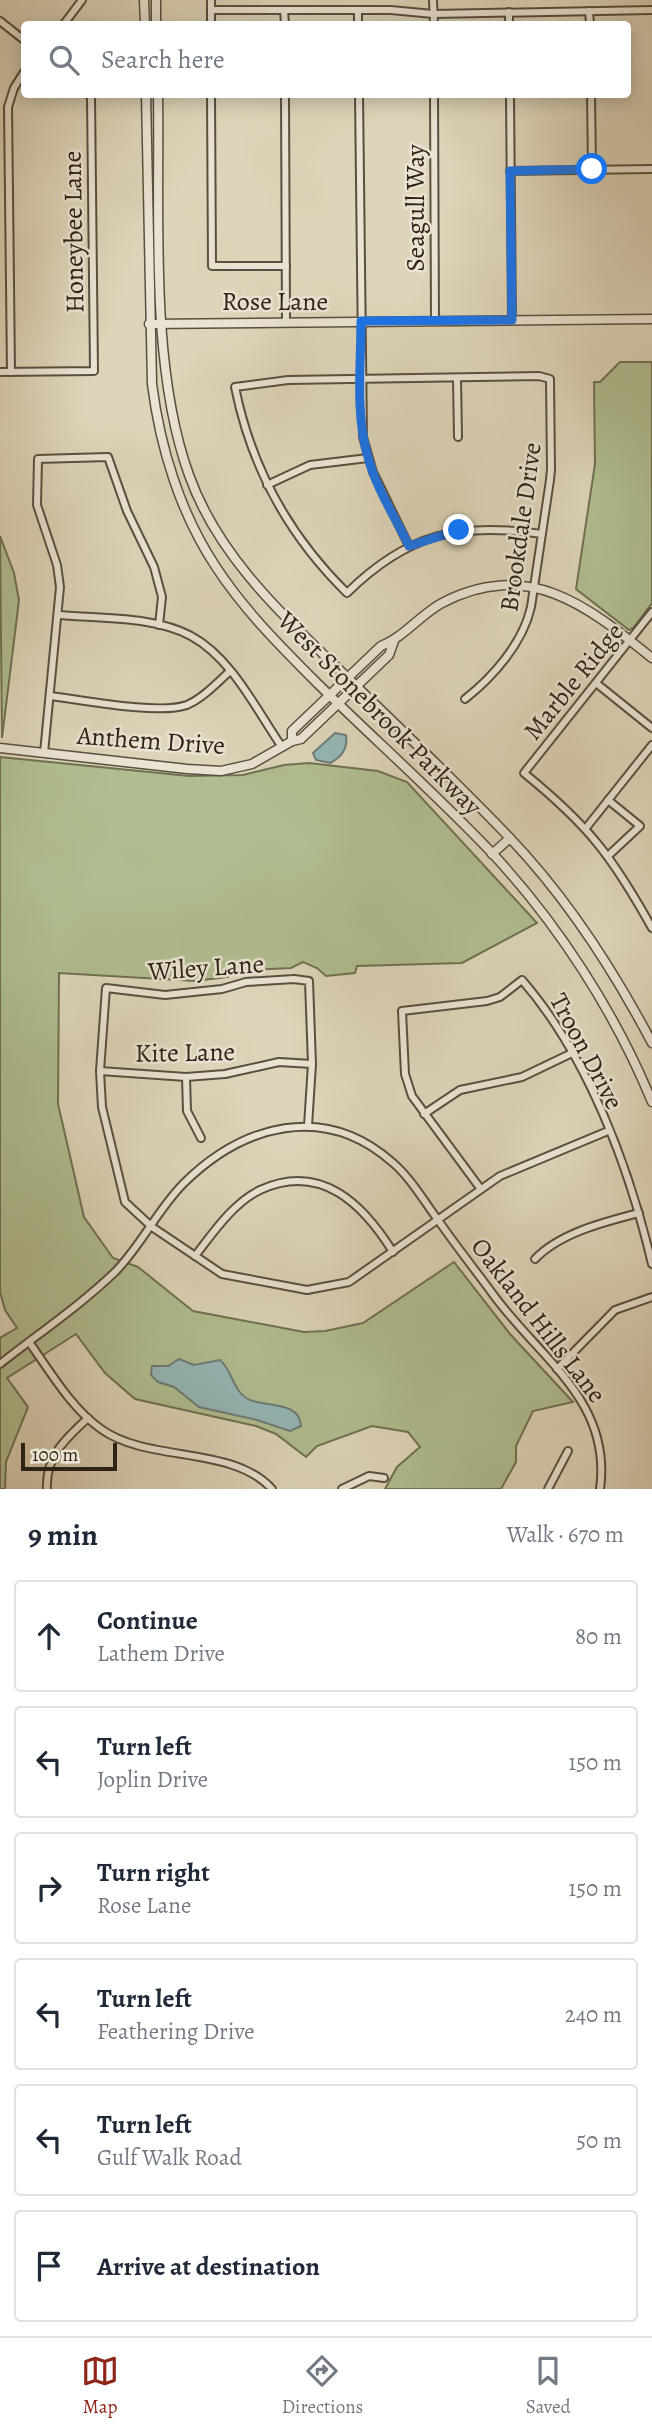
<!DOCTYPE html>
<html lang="en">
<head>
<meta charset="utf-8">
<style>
	body { margin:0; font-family:Alegreya,serif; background:#f6f6f7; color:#1f2937 }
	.scale { position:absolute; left:21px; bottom:18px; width:96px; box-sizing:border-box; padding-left:7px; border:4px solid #2f2316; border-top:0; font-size:19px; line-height:24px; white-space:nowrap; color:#2f2316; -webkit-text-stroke:5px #e9e3d2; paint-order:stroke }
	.stop { position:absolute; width:21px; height:21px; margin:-16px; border:5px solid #1a73e8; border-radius:50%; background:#fff }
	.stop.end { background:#1a73e8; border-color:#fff; box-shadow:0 2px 7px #0008 }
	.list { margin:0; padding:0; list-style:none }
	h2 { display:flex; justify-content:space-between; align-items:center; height:91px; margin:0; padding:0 28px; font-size:30px }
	h2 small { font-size:23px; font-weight:400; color:#747a83 }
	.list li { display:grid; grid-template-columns:46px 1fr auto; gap:21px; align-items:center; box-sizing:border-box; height:112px; margin:0 14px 14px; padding:0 14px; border:2px solid #e0e1e3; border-radius:7px }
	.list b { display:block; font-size:26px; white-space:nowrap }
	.list p { margin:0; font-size:23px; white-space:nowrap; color:#747a83 }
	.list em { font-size:23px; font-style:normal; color:#747a83 }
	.icon { flex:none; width:38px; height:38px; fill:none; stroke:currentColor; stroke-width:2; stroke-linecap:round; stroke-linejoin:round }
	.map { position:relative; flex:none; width:652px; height:1489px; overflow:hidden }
	.search { position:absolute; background:#fff; box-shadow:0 4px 18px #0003; left:21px; right:21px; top:21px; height:77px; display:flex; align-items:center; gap:18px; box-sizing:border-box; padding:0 24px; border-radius:7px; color:#747a83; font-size:26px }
	.sheet { height:847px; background:#fff }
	nav { display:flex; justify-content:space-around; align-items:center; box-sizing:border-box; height:98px; border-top:2px solid #e0e1e3; background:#fff; font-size:19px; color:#747a83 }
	nav a { display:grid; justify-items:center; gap:4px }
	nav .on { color:#8f2418 }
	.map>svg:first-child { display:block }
	.green { fill:#b0bd90; stroke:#707053; stroke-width:2 }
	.water { fill:#94b7b6; stroke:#6c7c76; stroke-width:2 }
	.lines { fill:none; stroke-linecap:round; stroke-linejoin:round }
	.minor-casing { stroke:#5a4f3f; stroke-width:10 }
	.tertiary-casing { stroke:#5a4f3f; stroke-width:11 }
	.minor { stroke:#e9e3d2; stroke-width:6 }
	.tertiary { stroke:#e9e3d2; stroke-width:8 }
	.route { stroke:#1a73e8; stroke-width:9 }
	.labels { text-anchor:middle; stroke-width:5; stroke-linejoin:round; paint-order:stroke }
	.street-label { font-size:26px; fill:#2f2316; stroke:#e9e3d2 }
</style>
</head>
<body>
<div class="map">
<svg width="652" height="1489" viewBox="0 0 652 1489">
	<rect width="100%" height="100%" fill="#ddd4b9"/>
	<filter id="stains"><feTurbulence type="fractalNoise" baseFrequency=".00286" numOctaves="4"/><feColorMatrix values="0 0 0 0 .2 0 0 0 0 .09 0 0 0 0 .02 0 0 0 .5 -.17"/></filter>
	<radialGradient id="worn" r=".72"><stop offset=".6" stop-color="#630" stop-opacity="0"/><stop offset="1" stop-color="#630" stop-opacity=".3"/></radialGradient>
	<g class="green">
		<path d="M 620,362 L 652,362 L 652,603 L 634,627 L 629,630 L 576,589 L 595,464 L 594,382 L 600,382 Z"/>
		<path d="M 0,536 L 14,573 L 19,600 L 2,738 Z"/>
		<path d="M 0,757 L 189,776 L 243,775 L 284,765 L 309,763 L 378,771 L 407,782 L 537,923 L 462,963 L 357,966 L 355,973 L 326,976 L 317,968 L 303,962 L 291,968 L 247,970 L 227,977 L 195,981 L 59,973 L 58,1104 L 84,1217 L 113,1258 L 138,1267 L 193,1311 L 304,1332 L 325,1331 L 363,1323 L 454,1262 L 510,1334 L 573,1402 L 533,1411 L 516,1446 L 516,1462 L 501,1489 L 385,1489 L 397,1467 L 420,1447 L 408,1432 L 372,1426 L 317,1446 L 306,1457 L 276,1434 L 256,1426 L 135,1399 L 105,1373 L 76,1334 L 7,1378 L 28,1407 L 6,1462 L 5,1489 L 0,1489 L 0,1338 L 17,1328 L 5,1310 L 0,1292 Z"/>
	</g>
	<g class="water">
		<path d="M 335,733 L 346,735 C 348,748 342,757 330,763 L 316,760 L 313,753 Z"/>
		<path d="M 179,1359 L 194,1365 L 220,1360 C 233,1371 233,1393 250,1400 C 266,1407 300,1401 301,1426 L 290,1431 L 257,1420 L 199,1407 L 174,1387 L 158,1382 L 151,1375 L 152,1366 L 168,1366 Z"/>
	</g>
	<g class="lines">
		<g class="minor-casing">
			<g id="minor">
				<path d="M 211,0 L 211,24"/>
				<path d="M 433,0 L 434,24"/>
				<path d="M 211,10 L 391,10 L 433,14 L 652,10"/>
				<path d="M 284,10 L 285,24"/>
				<path d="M 358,10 L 358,24"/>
				<path d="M 589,11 L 590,24"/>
				<path d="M 509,12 L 509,24"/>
				<path d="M 0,21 L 24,40"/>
				<path d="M 64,24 L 82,0"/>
				<path d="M 211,94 L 212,266 L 286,266"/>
				<path d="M 285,94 L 286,322"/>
				<path d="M 359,94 L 363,437 L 373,472 L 409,546"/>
				<path d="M 434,94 L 435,321"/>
				<path d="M 510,94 L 512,320"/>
				<path d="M 591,94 L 592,169"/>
				<path d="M 510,171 L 652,169"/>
				<path d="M 0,372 L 94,371 L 91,97 L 88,94"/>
				<path d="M 11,372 L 8,107 L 14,88 L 24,72"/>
				<path d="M 457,378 L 458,437"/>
				<path d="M 267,485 L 310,465 L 368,458"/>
				<path d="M 652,612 L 524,773 C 588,825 612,856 652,928"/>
				<path d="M 60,615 C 101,619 154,616 191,636 C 232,658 257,711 282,747"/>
				<path d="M 596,683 L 652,728"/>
				<path d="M 50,696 C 83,700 158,715 187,705 C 203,698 217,683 230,671"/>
				<path d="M 465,699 C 493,677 523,643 531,607 L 550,480 L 551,469 L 550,379 L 539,376 L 288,380 L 235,387 C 251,467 289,536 347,593 C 408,533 459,522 542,534"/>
				<path d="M 44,753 L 60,587 L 57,565 L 37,505 L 38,459 L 108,457 L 127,511 L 154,567 L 162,597 L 159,625"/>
				<path d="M 608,800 L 640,826 L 609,855"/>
				<path d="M 586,828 L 652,745"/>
				<path d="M 100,1071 L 186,1077 L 225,1074 L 279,1062 L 312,1064"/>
				<path d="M 186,1077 L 187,1111 L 201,1138"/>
				<path d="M 424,1114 L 460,1090 L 522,1077 L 572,1053"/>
				<path d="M 308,1126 L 312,1064 L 309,981 L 294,979 L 246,982 L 222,989 L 165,995 L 106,988 L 100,1071 L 102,1107 L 125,1202 L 152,1227 L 222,1274 L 307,1290 L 349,1282 L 500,1176 L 608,1131"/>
				<path d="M 480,1188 L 412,1096 L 405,1074 L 402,1011 L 487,1001 L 500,997 L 522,980 C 588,1056 629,1167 652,1264"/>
				<path d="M 195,1256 C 213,1233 233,1203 260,1190 C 321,1162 363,1204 393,1252"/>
				<path d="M 535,1259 C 560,1233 604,1222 639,1213"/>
				<path d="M 29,1342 C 50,1371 71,1408 101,1429 C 148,1463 232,1445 272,1489"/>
				<path d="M 0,1364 C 38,1334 81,1305 116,1271 C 142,1244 158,1209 184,1183 C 243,1125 324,1102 392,1162 C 410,1177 424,1201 438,1220 C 456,1246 476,1271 495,1297 C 541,1359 612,1402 600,1489"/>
				<path d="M 557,1369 L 615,1310 L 652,1297"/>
				<path d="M 47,1489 C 45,1457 66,1438 88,1418"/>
				<path d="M 342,1489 L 369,1476 L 384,1478"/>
				<path d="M 548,1489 L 568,1451"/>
			</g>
		</g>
		<g class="tertiary-casing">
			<g id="tertiary">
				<path d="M 144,0 L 145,24"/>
				<path d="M 156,0 L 156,24"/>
				<path d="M 146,94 L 152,384 C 160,447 180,513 216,567 C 244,610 281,647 317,683 C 375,740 436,794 492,853 C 558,924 615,1012 652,1102"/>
				<path d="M 158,94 C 160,212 149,365 189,475 C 220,562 291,622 355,685 C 406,734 458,784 507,835 C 566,896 613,969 652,1043"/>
				<path d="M 149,324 L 652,319"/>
				<path d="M 292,741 L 292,731 L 381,646 C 404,637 420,615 442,603 C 529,558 587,606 652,658"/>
				<path d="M 0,748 L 187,769 L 221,771 L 252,764 L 292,741 L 301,739 L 389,655 L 394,641"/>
				<path d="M 492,854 L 510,838"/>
			</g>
		</g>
		<use href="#minor" class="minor"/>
		<use href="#tertiary" class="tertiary"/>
	</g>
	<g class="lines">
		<path class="route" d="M 459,530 L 409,546 C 395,517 376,488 368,457 C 355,414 361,365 361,321 L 512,320 L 510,171 L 592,169"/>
	</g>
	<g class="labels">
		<g class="street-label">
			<text transform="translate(415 208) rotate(-90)" y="9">Seagull Way</text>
			<text transform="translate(73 232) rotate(-91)" y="9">Honeybee Lane</text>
			<text x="275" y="310">Rose Lane</text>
			<text transform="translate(520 527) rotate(-82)" y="9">Brookdale Drive</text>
			<text transform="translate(573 681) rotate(-51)" y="9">Marble Ridge</text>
			<text transform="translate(380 713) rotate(45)" y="9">West Stonebrook Parkway</text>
			<text transform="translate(151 740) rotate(4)" y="9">Anthem Drive</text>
			<text transform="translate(206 967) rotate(-4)" y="9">Wiley Lane</text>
			<text transform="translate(587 1051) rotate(62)" y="9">Troon Drive</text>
			<text transform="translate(185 1052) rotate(-1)" y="9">Kite Lane</text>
			<text transform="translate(539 1320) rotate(52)" y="9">Oakland Hills Lane</text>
		</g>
	</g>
	<rect width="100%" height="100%" filter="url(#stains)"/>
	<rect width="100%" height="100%" fill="url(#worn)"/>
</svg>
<div class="scale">100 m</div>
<div class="stop" style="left:592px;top:169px"></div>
<div class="stop end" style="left:459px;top:530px"></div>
<div class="search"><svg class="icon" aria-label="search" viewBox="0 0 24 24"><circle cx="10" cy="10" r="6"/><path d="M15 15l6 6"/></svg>Search here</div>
</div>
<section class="sheet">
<h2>9 min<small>Walk · 670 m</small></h2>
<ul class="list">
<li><svg class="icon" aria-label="ahead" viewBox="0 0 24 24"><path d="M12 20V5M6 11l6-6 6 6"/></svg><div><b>Continue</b><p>Lathem Drive</p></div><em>80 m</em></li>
<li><svg class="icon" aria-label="left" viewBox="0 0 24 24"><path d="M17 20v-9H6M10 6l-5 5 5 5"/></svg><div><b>Turn left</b><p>Joplin Drive</p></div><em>150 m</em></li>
<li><svg class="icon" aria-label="right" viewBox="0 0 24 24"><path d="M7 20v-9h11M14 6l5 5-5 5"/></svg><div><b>Turn right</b><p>Rose Lane</p></div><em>150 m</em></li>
<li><svg class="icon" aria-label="left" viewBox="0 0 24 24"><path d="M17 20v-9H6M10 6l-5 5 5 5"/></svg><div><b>Turn left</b><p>Feathering Drive</p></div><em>240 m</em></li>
<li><svg class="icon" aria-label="left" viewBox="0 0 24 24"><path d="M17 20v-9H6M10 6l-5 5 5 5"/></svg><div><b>Turn left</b><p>Gulf Walk Road</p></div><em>50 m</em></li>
<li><svg class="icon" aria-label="arrive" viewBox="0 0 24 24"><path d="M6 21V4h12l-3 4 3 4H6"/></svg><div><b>Arrive at destination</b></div></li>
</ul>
</section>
<nav>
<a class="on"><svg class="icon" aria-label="map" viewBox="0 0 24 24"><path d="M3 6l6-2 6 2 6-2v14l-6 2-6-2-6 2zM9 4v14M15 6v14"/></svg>Map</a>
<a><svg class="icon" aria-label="directions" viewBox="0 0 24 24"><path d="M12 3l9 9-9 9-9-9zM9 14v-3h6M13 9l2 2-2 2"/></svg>Directions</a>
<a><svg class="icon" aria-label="saved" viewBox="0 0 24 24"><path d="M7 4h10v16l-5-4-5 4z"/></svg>Saved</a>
</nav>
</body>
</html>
